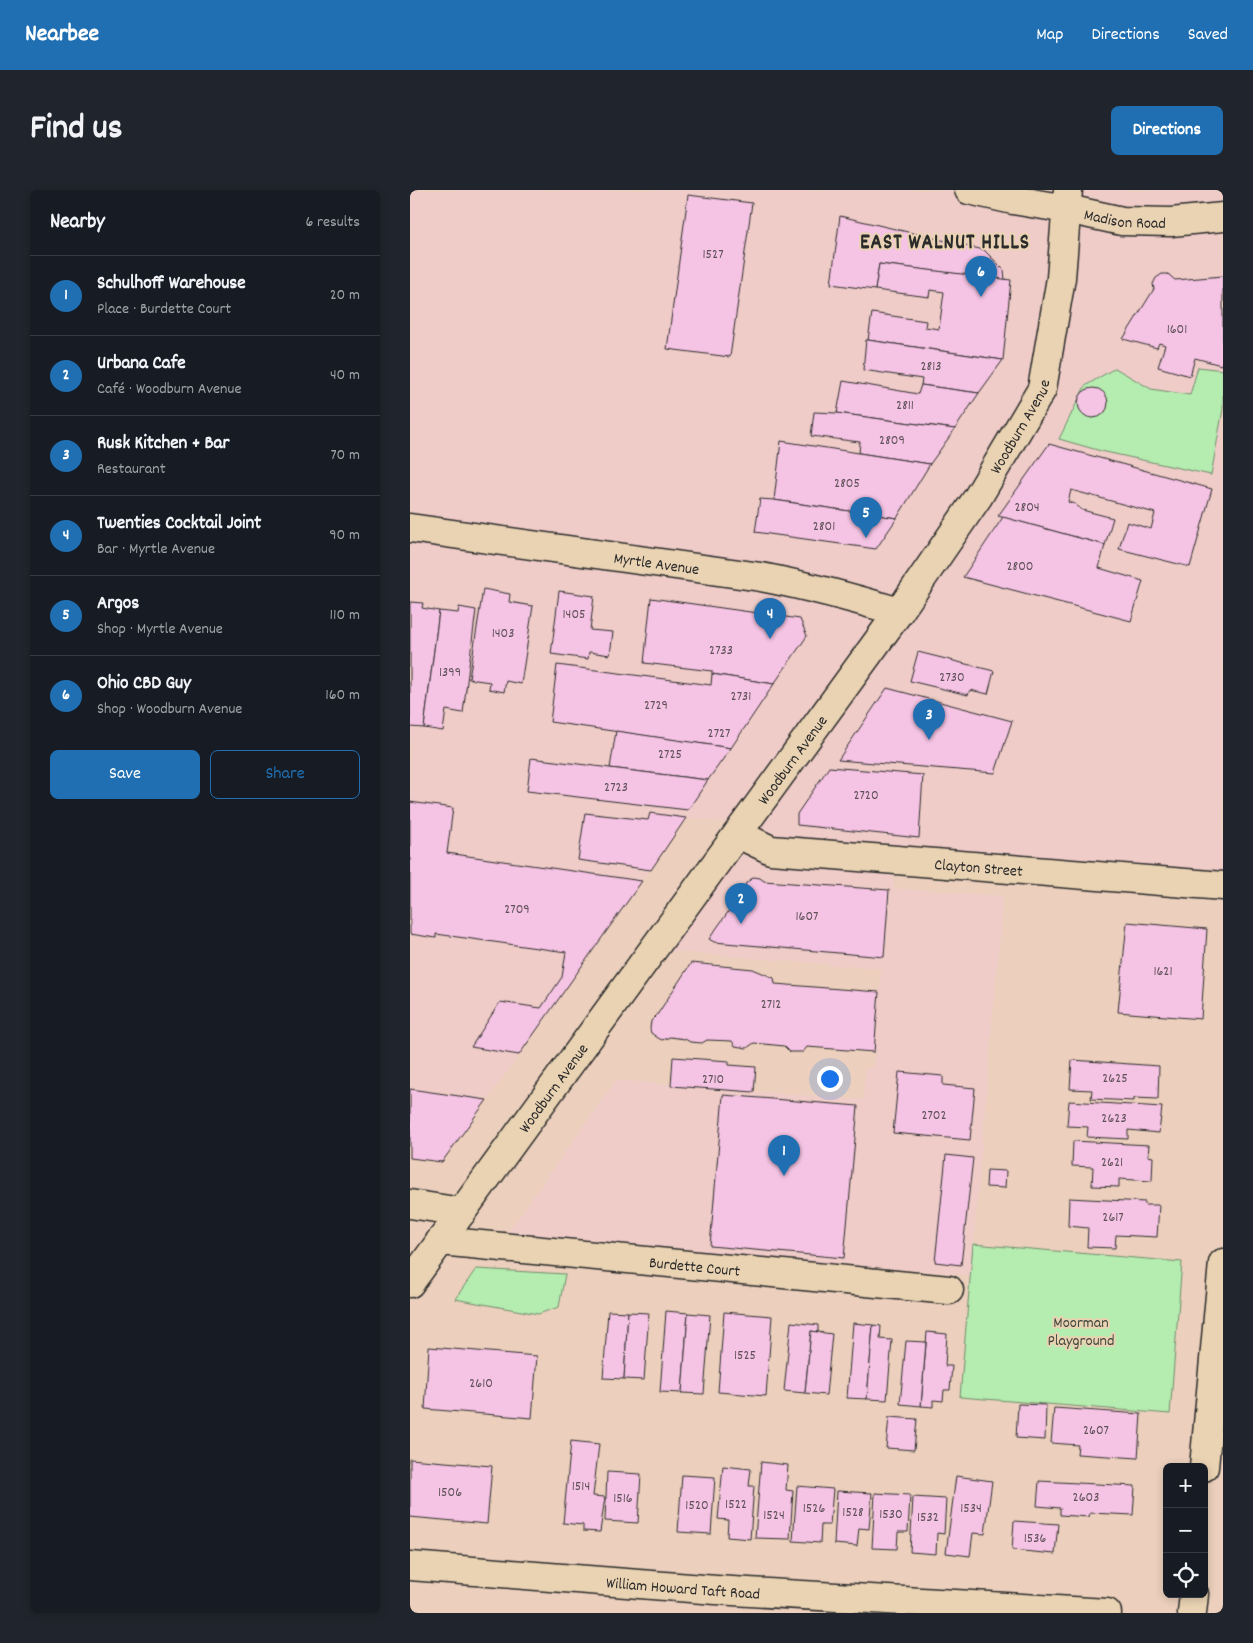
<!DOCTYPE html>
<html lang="en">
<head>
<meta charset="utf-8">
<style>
	body { margin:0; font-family:Dekko,sans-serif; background:#20242c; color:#f1f3f6 }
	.controls { position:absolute; right:15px; bottom:15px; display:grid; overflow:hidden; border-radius:8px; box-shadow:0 2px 8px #0003 }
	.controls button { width:45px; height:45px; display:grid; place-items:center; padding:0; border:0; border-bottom:1px solid #363941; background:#171b24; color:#f1f3f6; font:25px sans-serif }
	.you { position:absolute; left:419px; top:888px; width:18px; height:18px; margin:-12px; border:4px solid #fff; border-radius:50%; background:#1a73e8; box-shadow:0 0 0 8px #1a73e833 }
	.badge { display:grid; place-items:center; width:32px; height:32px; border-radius:50%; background:#1f6fb2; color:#fff; font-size:16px; font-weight:700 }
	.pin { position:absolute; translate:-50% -41px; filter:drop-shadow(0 1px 2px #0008) }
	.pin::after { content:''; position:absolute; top:26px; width:18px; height:15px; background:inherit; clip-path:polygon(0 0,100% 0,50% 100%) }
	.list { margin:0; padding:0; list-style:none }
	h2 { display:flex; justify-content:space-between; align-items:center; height:65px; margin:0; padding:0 20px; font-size:21px }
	h2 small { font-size:16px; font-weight:400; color:#9ea1a6 }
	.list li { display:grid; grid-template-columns:32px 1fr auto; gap:15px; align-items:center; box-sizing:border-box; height:80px; padding:0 20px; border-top:1px solid #363941 }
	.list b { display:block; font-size:19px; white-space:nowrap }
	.list p { margin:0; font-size:16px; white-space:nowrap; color:#9ea1a6 }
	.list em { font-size:16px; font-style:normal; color:#9ea1a6 }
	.actions { display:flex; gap:10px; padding:15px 20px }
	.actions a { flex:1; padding:11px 0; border:1px solid #1f6fb2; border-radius:8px; text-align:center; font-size:18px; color:#1f6fb2 }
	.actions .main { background:#1f6fb2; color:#fff }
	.icon { flex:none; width:28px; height:28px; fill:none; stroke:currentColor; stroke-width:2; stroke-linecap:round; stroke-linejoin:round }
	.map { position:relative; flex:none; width:813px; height:1423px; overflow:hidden; border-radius:8px }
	header { display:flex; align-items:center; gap:30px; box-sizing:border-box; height:70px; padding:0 25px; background:#1f6fb2; color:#fff }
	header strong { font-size:24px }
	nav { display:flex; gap:28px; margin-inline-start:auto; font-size:18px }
	.intro { display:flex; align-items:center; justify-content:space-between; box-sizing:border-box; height:120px; padding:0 30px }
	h1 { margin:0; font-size:35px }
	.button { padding:12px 22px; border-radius:8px; background:#1f6fb2; color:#fff; font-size:18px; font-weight:700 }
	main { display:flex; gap:30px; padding:0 30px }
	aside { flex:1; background:#171b24; border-radius:8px; box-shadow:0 2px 8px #0003 }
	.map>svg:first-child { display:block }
	.built { fill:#efccc8 }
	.green { fill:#b5ecaf; stroke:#708c6d }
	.building { fill:#f5c3e3; stroke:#2b2b2b }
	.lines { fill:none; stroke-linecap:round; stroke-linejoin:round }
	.minor-casing { stroke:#2b2b2b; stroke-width:31 }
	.major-casing { stroke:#2b2b2b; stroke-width:31 }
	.minor { stroke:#ead3b3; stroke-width:28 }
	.major { stroke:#ead3b3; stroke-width:28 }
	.labels { text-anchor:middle; stroke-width:4; stroke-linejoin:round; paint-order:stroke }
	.number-label { font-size:14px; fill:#5e5159 }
	.street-label { font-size:16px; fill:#2b2b2b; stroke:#ead3b3 }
	.park-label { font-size:16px; fill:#40483f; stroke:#ead3b3 }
	.district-label { font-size:21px; font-weight:bold; letter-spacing:1px; fill:#2b2b2b; stroke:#ead3b3 }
</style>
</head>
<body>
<header>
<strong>Nearbee</strong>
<nav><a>Map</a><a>Directions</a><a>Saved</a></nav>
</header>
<div class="intro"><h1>Find us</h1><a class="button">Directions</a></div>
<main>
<aside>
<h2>Nearby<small>6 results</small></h2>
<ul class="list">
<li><span class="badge">1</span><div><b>Schulhoff Warehouse</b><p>Place · Burdette Court</p></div><em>20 m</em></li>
<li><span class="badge">2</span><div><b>Urbana Cafe</b><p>Café · Woodburn Avenue</p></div><em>40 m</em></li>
<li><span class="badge">3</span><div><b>Rusk Kitchen + Bar</b><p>Restaurant</p></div><em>70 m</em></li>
<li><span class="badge">4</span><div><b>Twenties Cocktail Joint</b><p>Bar · Myrtle Avenue</p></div><em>90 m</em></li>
<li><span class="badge">5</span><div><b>Argos</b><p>Shop · Myrtle Avenue</p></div><em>110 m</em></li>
<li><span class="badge">6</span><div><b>Ohio CBD Guy</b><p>Shop · Woodburn Avenue</p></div><em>160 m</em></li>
</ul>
<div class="actions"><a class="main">Save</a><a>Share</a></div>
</aside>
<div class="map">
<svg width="813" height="1423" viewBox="0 0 813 1423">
	<rect width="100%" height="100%" fill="#ecd0bd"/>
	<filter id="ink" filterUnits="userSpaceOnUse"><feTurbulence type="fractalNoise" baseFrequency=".02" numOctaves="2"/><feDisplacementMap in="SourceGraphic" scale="10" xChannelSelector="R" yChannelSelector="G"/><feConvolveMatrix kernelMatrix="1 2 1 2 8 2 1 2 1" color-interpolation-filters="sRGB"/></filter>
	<g filter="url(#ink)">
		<path class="built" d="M 0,0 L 813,0 L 813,682 L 486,655 L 483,698 L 593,706 L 561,1085 L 95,1046 L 206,890 L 453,910 L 455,879 L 463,878 L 471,779 L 255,761 L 350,636 L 276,628 L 142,820 L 32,972 L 0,968 Z"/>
		<g class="green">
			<path d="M 788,177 L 813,180 L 813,219 L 801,285 L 691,261 L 649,249 L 675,196 L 705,178 L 741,199 L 780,205 Z"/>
			<path d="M 563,1054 L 772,1072 L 760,1224 L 550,1207 Z"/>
			<path d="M 66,1079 L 155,1084 L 149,1117 L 128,1124 L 45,1109 Z"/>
		</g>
		<g class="building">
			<path d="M 278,5 L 342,13 L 320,167 L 257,159 Z"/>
			<path d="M 430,26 L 574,60 L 594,80 L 595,90 L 469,74 L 465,100 L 421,94 Z"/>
			<path d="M 469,74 L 601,90 L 593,170 L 458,150 L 462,123 L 516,131 L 515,137 L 529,139 L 534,102 L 520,100 L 519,107 L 465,100 Z"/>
			<path d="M 752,84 L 758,84 L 765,90 L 813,86 L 813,170 L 811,175 L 785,168 L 780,186 L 748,177 L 755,155 L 749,153 L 747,158 L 713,149 L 744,99 L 743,94 L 746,88 Z"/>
			<path d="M 456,150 L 458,150 L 593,170 L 569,203 L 511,195 L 512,189 L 453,180 Z"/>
			<path d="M 433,191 L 508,204 L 511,195 L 569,203 L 545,239 L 427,223 Z"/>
			<circle cx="683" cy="213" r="15"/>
			<path d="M 404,222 L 427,223 L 545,239 L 520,274 L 449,263 L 450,252 L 401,246 Z"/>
			<path d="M 371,251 L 449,263 L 520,274 L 487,328 L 364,310 Z"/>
			<path d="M 639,254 L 802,299 L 780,377 L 709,359 L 717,332 L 741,339 L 745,323 L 661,300 L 658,312 L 665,314 L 672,320 L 703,328 L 695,355 L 588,326 Z"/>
			<path d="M 350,309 L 364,310 L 487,328 L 466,359 L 345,342 Z"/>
			<path d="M 593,327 L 695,355 L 689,378 L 733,391 L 721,431 L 553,387 Z"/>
			<path d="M 73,399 L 100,404 L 99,412 L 123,416 L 111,494 L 96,491 L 94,502 L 79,499 L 80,492 L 59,489 Z"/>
			<path d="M 149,401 L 184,406 L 180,440 L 203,442 L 200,465 L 179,462 L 178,469 L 141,464 Z"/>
			<path d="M 241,408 L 390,429 L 397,446 L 364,494 L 302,484 L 302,481 L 234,473 Z"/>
			<path d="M 0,412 L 13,413 L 12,418 L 29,421 L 14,538 L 0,537 Z"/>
			<path d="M 49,417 L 66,420 L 53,523 L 36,520 L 33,541 L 14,538 L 29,421 L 48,423 Z"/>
			<path d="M 508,462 L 584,481 L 578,504 L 560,500 L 558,505 L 500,491 Z"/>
			<path d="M 147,475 L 301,495 L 302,484 L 364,494 L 321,558 L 140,532 Z"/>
			<path d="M 477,498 L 602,531 L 585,583 L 428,570 Z"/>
			<path d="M 206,541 L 321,558 L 298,590 L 200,578 Z"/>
			<path d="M 121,568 L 200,578 L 298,590 L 278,620 L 117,601 Z"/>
			<path d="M 419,577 L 513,585 L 509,648 L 387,635 L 387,624 Z"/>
			<path d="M 0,612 L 43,618 L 37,663 L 232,691 L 109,865 L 61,857 L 90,812 L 131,818 L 152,787 L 156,762 L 26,744 L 26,748 L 0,744 Z"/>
			<path d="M 175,623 L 238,630 L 240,623 L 276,628 L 241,680 L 168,670 Z"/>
			<path d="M 344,687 L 350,688 L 354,691 L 479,700 L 474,767 L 304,752 L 299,749 L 335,698 L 336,693 Z"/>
			<path d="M 717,732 L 797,739 L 791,829 L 708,822 Z"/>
			<path d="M 281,773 L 343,779 L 364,788 L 365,794 L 469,802 L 464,862 L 397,857 L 393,862 L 380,862 L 374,856 L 344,853 L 337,858 L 325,856 L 322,851 L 297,850 L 292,853 L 280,852 L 275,849 L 260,847 L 252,850 L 248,848 L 241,843 L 240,839 L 241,831 L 247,825 Z"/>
			<path d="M 263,867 L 319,871 L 319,875 L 346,877 L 344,902 L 261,896 Z"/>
			<path d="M 662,870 L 749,876 L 748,909 L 724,908 L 724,911 L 681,909 L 682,900 L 660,899 Z"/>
			<path d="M 489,882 L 533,886 L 533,895 L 565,898 L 560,950 L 483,943 Z"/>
			<path d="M 0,899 L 77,910 L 32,972 L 0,968 Z"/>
			<path d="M 313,905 L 448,916 L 434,1068 L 300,1056 Z"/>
			<path d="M 659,911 L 752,917 L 749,943 L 718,940 L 718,949 L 677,947 L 678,937 L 657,936 Z"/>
			<path d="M 663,951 L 739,955 L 738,966 L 743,967 L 742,991 L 709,989 L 709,997 L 682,996 L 683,977 L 662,976 Z"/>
			<path d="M 536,965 L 563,968 L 551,1075 L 525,1072 Z"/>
			<path d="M 577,980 L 596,981 L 595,998 L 576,997 Z"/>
			<path d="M 659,1008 L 735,1012 L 735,1015 L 749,1015 L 747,1047 L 706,1045 L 705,1058 L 677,1057 L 678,1038 L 658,1036 Z"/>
			<path d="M 198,1121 L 218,1122 L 214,1189 L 193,1188 Z"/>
			<path d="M 256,1121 L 278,1123 L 272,1203 L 250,1202 Z"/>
			<path d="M 218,1122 L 239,1123 L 234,1190 L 214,1189 Z"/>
			<path d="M 314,1122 L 362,1126 L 356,1206 L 308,1202 Z"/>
			<path d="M 278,1123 L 300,1125 L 294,1204 L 272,1203 Z"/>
			<path d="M 381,1132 L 408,1135 L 408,1142 L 401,1141 L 395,1203 L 374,1201 Z"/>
			<path d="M 443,1133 L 463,1135 L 457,1209 L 437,1208 Z"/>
			<path d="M 463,1135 L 471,1136 L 470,1149 L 482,1150 L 477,1210 L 457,1209 Z"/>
			<path d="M 401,1141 L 422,1144 L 416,1205 L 395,1203 Z"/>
			<path d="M 517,1142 L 537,1144 L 535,1176 L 542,1176 L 540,1200 L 534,1200 L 533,1211 L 523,1210 L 523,1217 L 511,1216 Z"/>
			<path d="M 496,1151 L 516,1152 L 511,1216 L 490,1214 Z"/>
			<path d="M 19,1157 L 127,1166 L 122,1228 L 15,1219 Z"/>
			<path d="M 608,1214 L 636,1215 L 635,1250 L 606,1248 Z"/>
			<path d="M 644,1218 L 731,1224 L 728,1268 L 667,1264 L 668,1255 L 641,1253 Z"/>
			<path d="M 479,1227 L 507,1229 L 504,1260 L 476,1258 Z"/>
			<path d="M 161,1251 L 189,1254 L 183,1306 L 195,1307 L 190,1342 L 173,1341 L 173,1335 L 153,1333 Z"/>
			<path d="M 0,1269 L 82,1276 L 77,1334 L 0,1327 Z"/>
			<path d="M 351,1272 L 378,1275 L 376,1300 L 383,1301 L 380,1349 L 345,1348 Z"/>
			<path d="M 313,1276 L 341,1279 L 339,1296 L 344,1296 L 340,1349 L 317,1347 L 318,1330 L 308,1329 Z"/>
			<path d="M 197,1282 L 231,1284 L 228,1333 L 195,1331 Z"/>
			<path d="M 272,1285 L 305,1287 L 301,1344 L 268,1342 Z"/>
			<path d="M 546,1286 L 582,1291 L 575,1344 L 563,1343 L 560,1366 L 536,1363 Z"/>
			<path d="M 629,1291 L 725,1296 L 723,1325 L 680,1323 L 679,1327 L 650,1325 L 650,1318 L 627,1316 Z"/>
			<path d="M 387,1296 L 423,1299 L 420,1335 L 411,1335 L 410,1353 L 383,1351 Z"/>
			<path d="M 427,1301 L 462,1303 L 459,1339 L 449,1338 L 447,1356 L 424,1354 Z"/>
			<path d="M 465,1303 L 500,1305 L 498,1342 L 488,1342 L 487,1359 L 462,1358 Z"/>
			<path d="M 503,1307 L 536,1309 L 534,1344 L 527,1343 L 526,1364 L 500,1362 Z"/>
			<path d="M 604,1331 L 648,1334 L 645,1364 L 602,1360 Z"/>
		</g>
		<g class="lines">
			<g class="minor-casing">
				<g id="minor">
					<path id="s1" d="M 0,338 L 351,387 C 398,396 443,408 489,422"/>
					<path id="s2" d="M 328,644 L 361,660 L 813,696"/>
					<path d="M 0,1014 L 52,1022"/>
					<path id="s3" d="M 30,1051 L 539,1100"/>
					<path id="s4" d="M 0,1093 L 489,422 L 568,307 L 632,199 L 651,88 L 658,0"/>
					<path d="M 794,1277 L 813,1073"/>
					<path id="s5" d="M 0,1376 L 306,1400 L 697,1423"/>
					<path d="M 782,1423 L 784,1404"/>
				</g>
			</g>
			<g class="major-casing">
				<g id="major">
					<path id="s6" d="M 559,0 L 603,10 L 657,19 L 712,31 L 761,32 L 813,27"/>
				</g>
			</g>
			<use href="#minor" class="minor"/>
			<use href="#major" class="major"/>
		</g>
	</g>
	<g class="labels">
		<g class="number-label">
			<text x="303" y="68">1527</text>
			<text x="767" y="143">1601</text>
			<text x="521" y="180">2813</text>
			<text x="495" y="219">2811</text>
			<text x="482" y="254">2809</text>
			<text x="437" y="297">2805</text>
			<text x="617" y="321">2804</text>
			<text x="414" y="340">2801</text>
			<text x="610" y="380">2800</text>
			<text x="164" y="428">1405</text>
			<text x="93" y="447">1403</text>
			<text x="311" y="464">2733</text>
			<text x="40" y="486">1399</text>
			<text x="542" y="491">2730</text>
			<text x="331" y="510">2731</text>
			<text x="246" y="519">2729</text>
			<text x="309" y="547">2727</text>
			<text x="260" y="568">2725</text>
			<text x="206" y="601">2723</text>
			<text x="456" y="609">2720</text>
			<text x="107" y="723">2709</text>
			<text x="397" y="730">1607</text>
			<text x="753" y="785">1621</text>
			<text x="361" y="818">2712</text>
			<text x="705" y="892">2625</text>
			<text x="303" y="893">2710</text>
			<text x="524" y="929">2702</text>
			<text x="704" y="932">2623</text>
			<text x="702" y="976">2621</text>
			<text x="703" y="1031">2617</text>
			<text x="335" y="1169">1525</text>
			<text x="71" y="1197">2610</text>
			<text x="686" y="1244">2607</text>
			<text x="171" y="1300">1514</text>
			<text x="40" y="1306">1506</text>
			<text x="676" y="1311">2603</text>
			<text x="213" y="1312">1516</text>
			<text x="326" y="1318">1522</text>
			<text x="287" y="1319">1520</text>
			<text x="404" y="1322">1526</text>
			<text x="561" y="1322">1534</text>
			<text x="443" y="1326">1528</text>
			<text x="481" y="1328">1530</text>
			<text x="364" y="1329">1524</text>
			<text x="518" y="1331">1532</text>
			<text x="625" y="1352">1536</text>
		</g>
		<g class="street-label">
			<text dy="6" stroke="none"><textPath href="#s6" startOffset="159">Madison Road</textPath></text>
			<text dy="6" stroke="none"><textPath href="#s4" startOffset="1052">Woodburn Avenue</textPath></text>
			<text dy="6" stroke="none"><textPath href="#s1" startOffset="249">Myrtle Avenue</textPath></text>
			<text dy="6" stroke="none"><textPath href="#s4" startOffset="648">Woodburn Avenue</textPath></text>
			<text dy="6" stroke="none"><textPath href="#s2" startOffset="245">Clayton Street</textPath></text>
			<text dy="6" stroke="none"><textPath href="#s4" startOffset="242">Woodburn Avenue</textPath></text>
			<text dy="6" stroke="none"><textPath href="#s3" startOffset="256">Burdette Court</textPath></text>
			<text dy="6" stroke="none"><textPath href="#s5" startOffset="274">William Howard Taft Road</textPath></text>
		</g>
		<g class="park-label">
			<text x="671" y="1137">Moorman<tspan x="671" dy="18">Playground</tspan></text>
		</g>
		<g class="district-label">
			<text x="535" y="58">EAST WALNUT HILLS</text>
		</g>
	</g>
</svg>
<div class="controls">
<button>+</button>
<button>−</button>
<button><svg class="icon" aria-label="locate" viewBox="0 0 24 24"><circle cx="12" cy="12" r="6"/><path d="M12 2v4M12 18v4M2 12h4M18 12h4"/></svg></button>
</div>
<div class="you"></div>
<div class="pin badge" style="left:374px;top:986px">1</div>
<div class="pin badge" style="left:331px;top:734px">2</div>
<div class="pin badge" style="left:519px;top:550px">3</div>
<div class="pin badge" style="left:360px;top:449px">4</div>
<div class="pin badge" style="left:456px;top:348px">5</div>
<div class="pin badge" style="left:571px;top:107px">6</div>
</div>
</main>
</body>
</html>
